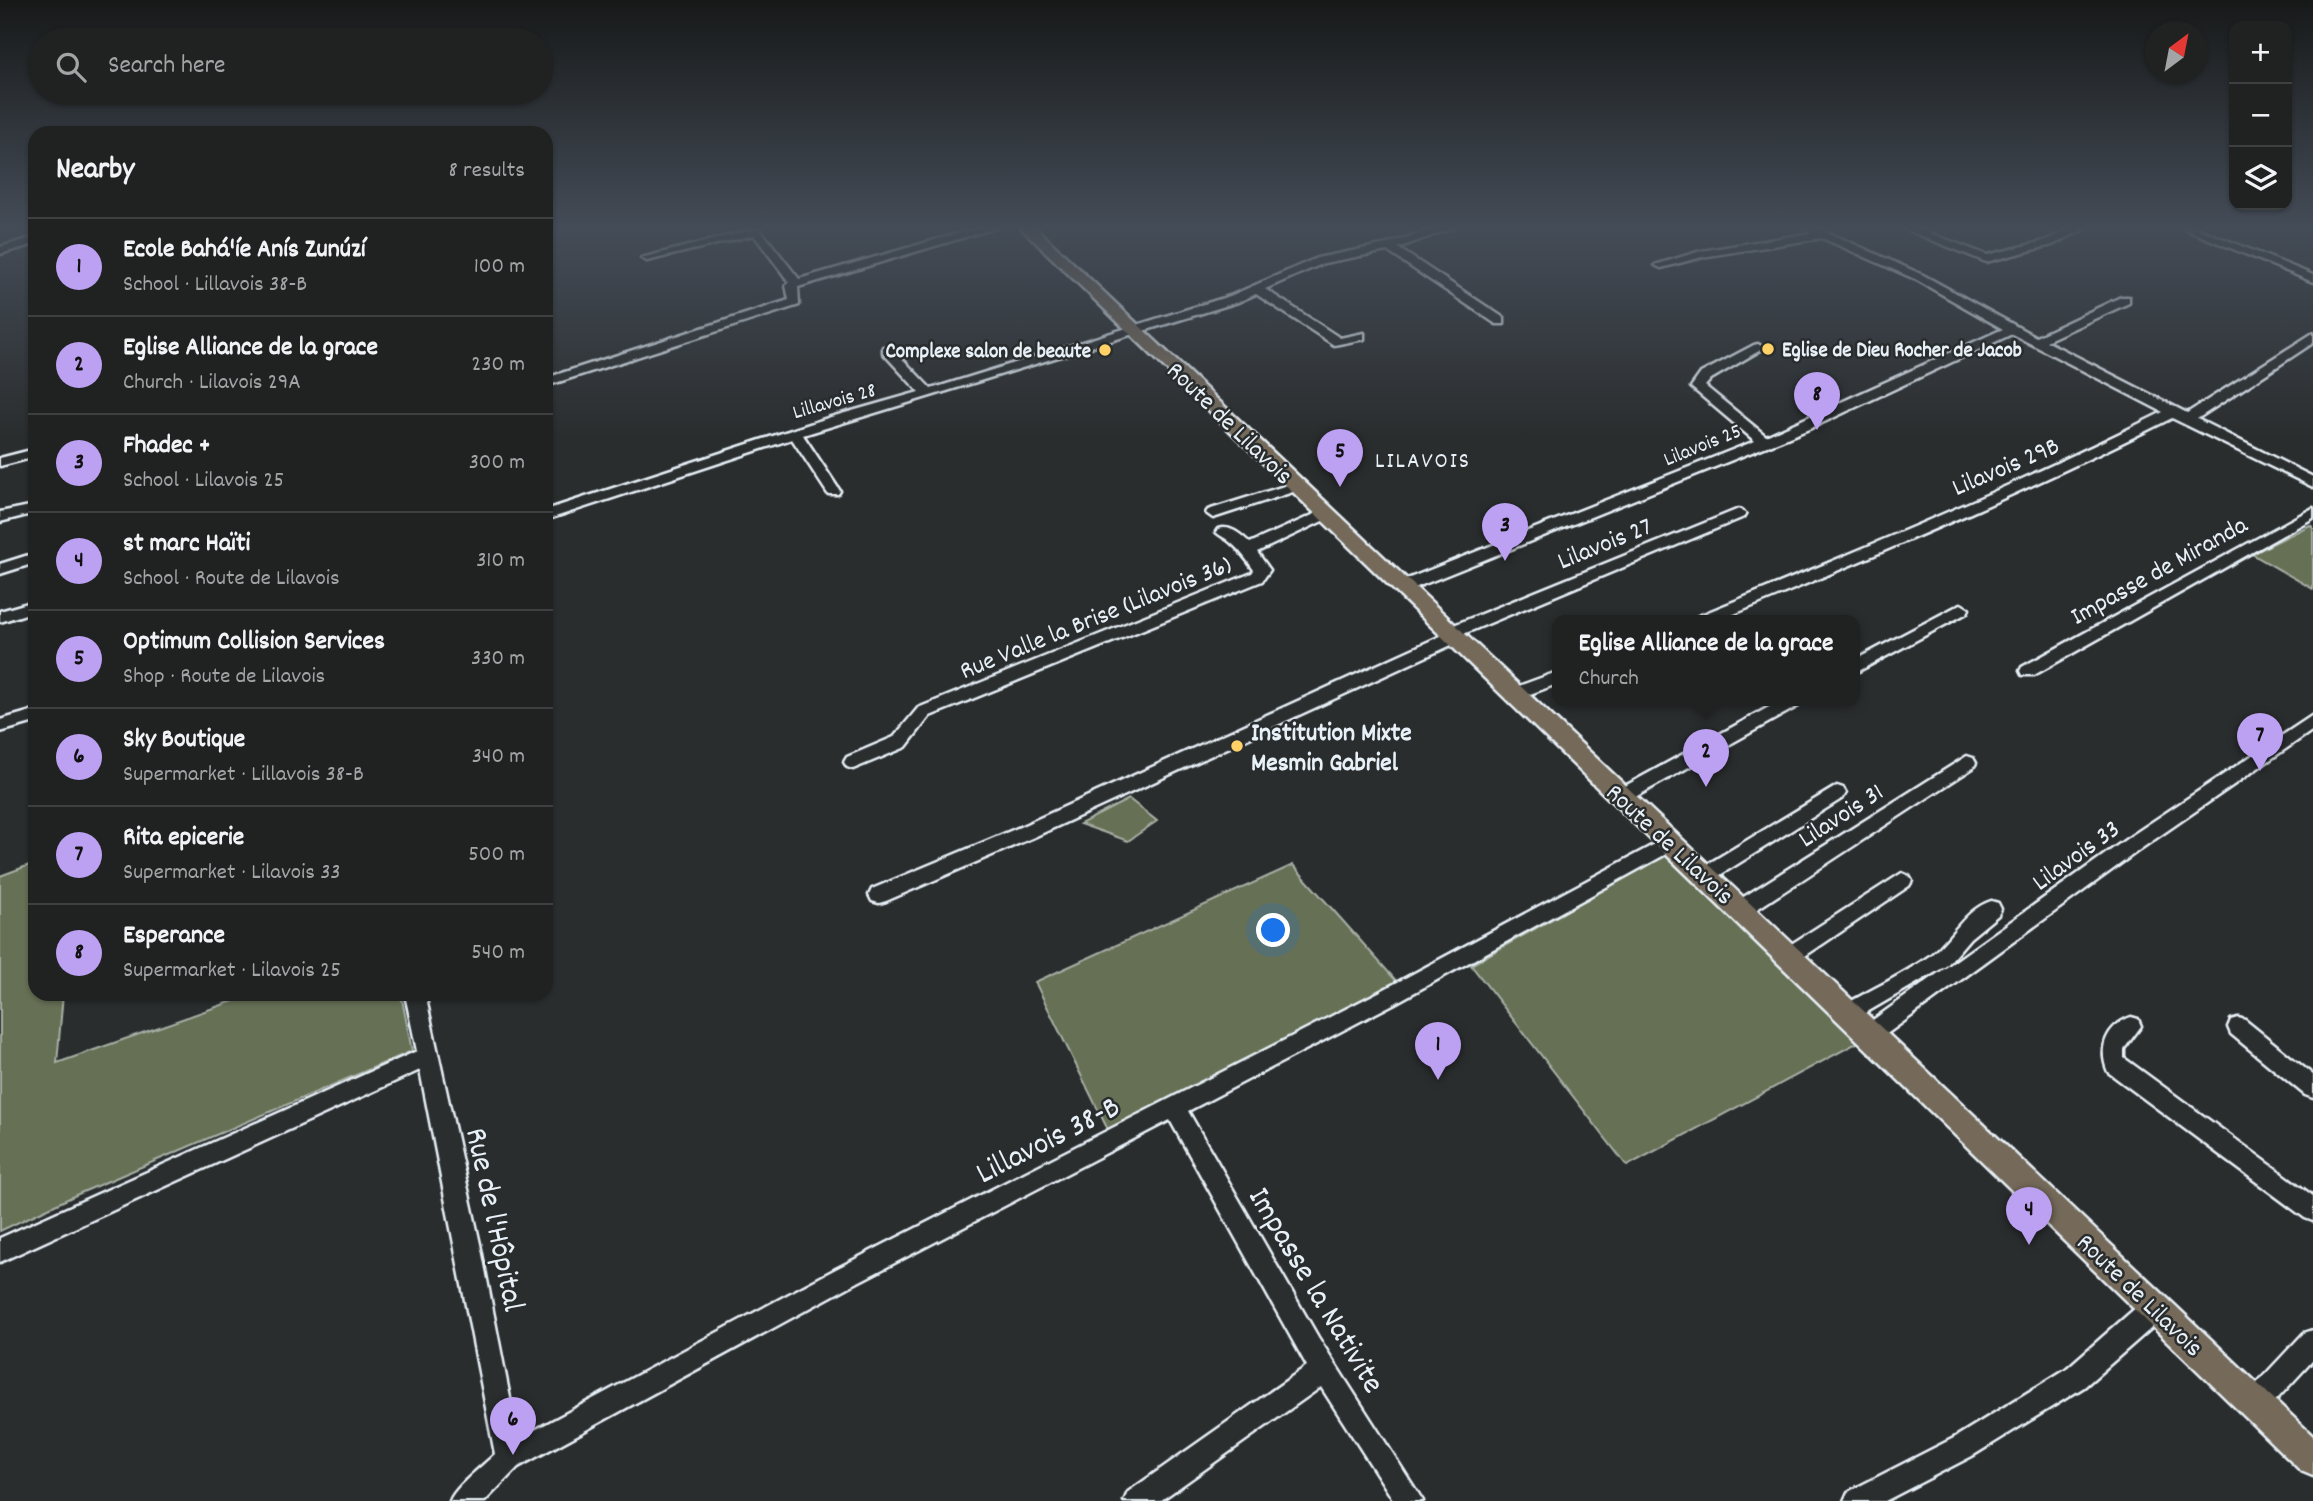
<!DOCTYPE html>
<html lang="en">
<head>
<meta charset="utf-8">
<style>
	body { margin:0; font-family:Dekko,sans-serif; background:#282a2a; color:#f1f3f6 }
	.controls { position:absolute; right:21px; top:21px; display:grid; overflow:hidden; border-radius:14px; box-shadow:0 2px 5px #0004 }
	.controls button { width:63px; height:63px; display:grid; place-items:center; padding:0; border:0; border-bottom:2px solid #3d3f40; background:#202222; color:#f1f3f6; font:35px sans-serif }
	.compass { position:absolute; left:2145px; top:21px; width:63px; height:63px; border-radius:50%; background:#202222; box-shadow:0 2px 5px #0004; rotate:32deg }
	.you { position:absolute; left:1274px; top:931px; width:24px; height:24px; margin:-18px; border:5px solid #fff; border-radius:50%; background:#1a73e8; box-shadow:0 0 0 10px #1a73e833 }
	.badge { display:grid; place-items:center; width:46px; height:46px; border-radius:50%; background:#bca0f2; color:#111; font-size:23px; font-weight:700 }
	.pin { position:absolute; translate:-50% -58px; filter:drop-shadow(0 2px 4px #0008) }
	.pin::after { content:''; position:absolute; top:37px; width:24px; height:21px; background:inherit; clip-path:polygon(0 0,100% 0,50% 100%) }
	.popup { position:absolute; left:1552px; top:615px; width:308px; height:91px; box-sizing:border-box; display:grid; place-content:center; border-radius:14px; background:#202222; filter:drop-shadow(0 2px 5px #0005); font-size:23px; white-space:nowrap; color:#a2a4a5 }
	.popup b { font-size:26px; color:#f1f3f6 }
	.popup::after { content:''; position:absolute; left:50%; top:100%; margin-left:-14px; border:14px solid transparent; border-top-color:#202222 }
	.list { margin:0; padding:0; list-style:none }
	h2 { display:flex; justify-content:space-between; align-items:center; height:91px; margin:0; padding:0 28px; font-size:30px }
	h2 small { font-size:23px; font-weight:400; color:#a2a4a5 }
	.list li { display:grid; grid-template-columns:46px 1fr auto; gap:21px; align-items:center; box-sizing:border-box; height:98px; padding:0 28px; border-top:2px solid #3d3f40 }
	.list b { display:block; font-size:26px; white-space:nowrap }
	.list p { margin:0; font-size:23px; white-space:nowrap; color:#a2a4a5 }
	.list em { font-size:23px; font-style:normal; color:#a2a4a5 }
	.icon { flex:none; width:38px; height:38px; fill:none; stroke:currentColor; stroke-width:2; stroke-linecap:round; stroke-linejoin:round }
	.map { position:relative; flex:none; width:2313px; height:1501px; overflow:hidden }
	.search { position:absolute; background:#202222; box-shadow:0 2px 5px #0004; left:28px; top:28px; width:525px; height:77px; display:flex; align-items:center; gap:18px; box-sizing:border-box; padding:0 24px; border-radius:38px; color:#a2a4a5; font-size:26px }
	.panel { position:absolute; background:#202222; box-shadow:0 2px 5px #0004; left:28px; top:126px; width:525px; height:875px; border-radius:21px }
	.map>svg:first-child { display:block }
	.green { fill:#666f55; stroke:#a7b0a6; stroke-width:2 }
	.lines { fill:none; stroke-linecap:round; stroke-linejoin:round }
	.minor-casing { stroke:#e8f1f8; stroke-width:5 }
	.major-casing { stroke:#e8f1f8; stroke-width:5 }
	.minor { fill:#2a2d2e; fill-rule:evenodd }
	.major { fill:#746a5a; fill-rule:evenodd }
	.poi-dot { fill:#ffd166; stroke:#2a2d2e; stroke-width:2.5 }
	.labels { text-anchor:middle; stroke-width:5; stroke-linejoin:round; paint-order:stroke }
	.far-poi-label { font-size:21px; font-weight:bold; fill:#e8f1f8; stroke:#2a2d2e; text-anchor:start }
	.far-street-label { font-size:21px; fill:#e8f1f8; stroke:#2a2d2e }
	.far-neighbourhood-label { font-size:23px; letter-spacing:2px; fill:#e8f1f8; stroke:#2a2d2e }
	.street-label { font-size:26px; fill:#e8f1f8; stroke:#2a2d2e }
	.poi-label { font-size:26px; font-weight:bold; fill:#e8f1f8; stroke:#2a2d2e; text-anchor:start }
	.near-street-label { font-size:32px; fill:#e8f1f8; stroke:#2a2d2e }
</style>
</head>
<body>
<div class="map">
<svg width="2313" height="1501" viewBox="0 0 2313 1501">
	<rect width="100%" height="100%" fill="#2a2d2e"/>
	<filter id="ink" filterUnits="userSpaceOnUse"><feTurbulence type="fractalNoise" baseFrequency=".0143" numOctaves="2"/><feDisplacementMap in="SourceGraphic" scale="14" xChannelSelector="R" yChannelSelector="G"/><feConvolveMatrix kernelMatrix="1 2 1 2 8 2 1 2 1" color-interpolation-filters="sRGB"/></filter>
	<g filter="url(#ink)">
		<g class="green">
			<path d="M 2310,525 L 2313,527 L 2313,589 L 2252,554 Z"/>
			<path d="M 1129,799 L 1157,821 L 1128,841 L 1080,824 Z"/>
			<path d="M 1672,851 L 1866,1038 L 1627,1166 L 1471,965 Z"/>
			<path d="M 35,863 L 35,994 L 63,994 L 57,1063 L 253,994 L 401,994 L 412,1051 L 78,1194 L 0,1231 L 0,876 Z"/>
			<path d="M 1293,865 L 1399,984 L 1108,1130 L 1035,982 Z"/>
		</g>
		<g class="lines">
			<g class="minor-casing">
				<g id="minor">
					<path d="M 759,228 L 799,279 L 977,228 L 995,228 L 798,287 L 799,305 L 546,386 L 546,378 L 789,300 L 786,285 L 789,282 L 754,235 L 647,261 L 641,258 Z"/>
					<path d="M 1436,228 L 1453,228 L 1398,248 L 1504,318 L 1504,324 L 1496,324 L 1387,251 L 1324,263 L 1265,289 L 1340,338 L 1364,333 L 1364,339 L 1334,345 L 1256,294 L 1238,302 L 803,435 L 840,491 L 838,494 L 828,494 L 792,439 L 546,520 L 546,510 L 831,417 L 919,392 L 883,353 L 883,347 L 891,347 L 931,389 L 1230,296 L 1317,258 L 1387,244 Z"/>
					<path d="M 1803,228 L 1818,228 L 1923,275 L 2036,337 L 2121,297 L 2129,297 L 2129,303 L 2046,341 L 2187,413 L 2313,333 L 2313,343 L 2197,419 L 2313,477 L 2313,487 L 2172,418 C 2024,493 1871,557 1717,621 L 1694,621 L 1696,617 C 1854,553 2011,488 2163,412 L 2012,334 L 1809,429 L 1407,591 L 1397,591 L 1394,587 L 1397,583 L 1755,441 L 1691,387 L 1701,373 L 1754,345 L 1758,344 L 1764,348 L 1711,379 L 1705,386 L 1766,436 L 2003,329 L 1915,279 L 1822,238 L 1702,257 L 1661,268 L 1655,265 L 1701,251 L 1811,233 Z"/>
					<path d="M 1902,228 L 1917,228 L 1987,255 L 2044,241 L 2072,228 L 2086,228 L 2052,245 L 1986,262 Z"/>
					<path d="M 2182,228 L 2197,228 L 2313,275 L 2313,282 Z"/>
					<path d="M 35,237 L 35,244 L 0,254 L 0,247 Z"/>
					<path d="M 35,449 L 35,457 L 0,466 L 0,458 Z"/>
					<path d="M 1297,482 L 1302,483 L 1302,489 L 1213,518 L 1206,513 L 1208,510 Z"/>
					<path d="M 35,505 L 35,513 L 0,522 L 0,512 Z"/>
					<path d="M 2313,508 L 2313,518 L 2034,675 L 2022,675 L 2020,671 L 2022,667 Z"/>
					<path d="M 1326,509 L 1333,514 L 1331,517 L 1257,552 L 1270,570 L 1262,581 L 930,716 L 906,747 L 853,769 L 847,767 L 844,762 L 847,757 L 894,737 L 918,708 L 1252,573 L 1254,570 C 1247,560 1240,550 1230,542 C 1226,538 1220,536 1216,532 L 1218,529 C 1231,525 1241,535 1250,543 Z"/>
					<path d="M 1739,509 L 1746,514 L 1744,517 L 1461,635 L 1460,641 L 1034,837 L 886,901 L 879,903 L 872,901 L 869,895 L 872,889 L 1020,827 L 1443,635 L 1444,629 Z"/>
					<path d="M 35,553 L 35,563 L 0,574 L 0,564 Z"/>
					<path d="M 35,601 L 35,611 L 0,622 L 0,611 Z"/>
					<path d="M 1961,604 L 1969,609 L 1967,613 L 1855,673 L 1855,660 Z"/>
					<path d="M 1557,672 L 1557,684 L 1514,700 L 1506,694 L 1508,690 Z"/>
					<path d="M 1780,701 L 1802,701 L 1800,705 L 1628,801 L 1616,801 L 1613,796 L 1616,791 Z"/>
					<path d="M 35,710 L 35,722 L 0,732 L 0,720 Z"/>
					<path d="M 2313,715 L 2313,730 L 2142,848 L 1877,1041 L 1870,1043 L 1863,1041 L 1859,1034 L 1863,1027 L 2128,838 Z"/>
					<path d="M 1967,756 L 1973,758 L 1976,763 L 1973,768 L 1748,915 L 1741,917 L 1734,915 L 1731,909 L 1734,903 Z"/>
					<path d="M 1837,786 L 1843,788 L 1846,793 L 1843,798 L 1712,880 L 1705,883 L 1698,880 L 1695,875 L 1698,870 Z"/>
					<path d="M 1670,836 L 1677,838 L 1679,843 L 1677,848 L 1395,1003 L 1188,1111 L 1318,1337 L 1423,1501 L 1394,1501 L 1321,1387 L 1160,1501 L 1124,1501 L 1128,1492 L 1307,1366 L 1170,1120 L 852,1285 L 518,1467 L 485,1501 L 450,1501 C 455,1487 483,1466 495,1454 L 420,1070 L 0,1262 L 0,1238 L 417,1051 L 405,994 L 425,994 L 480,1244 L 518,1439 L 836,1269 L 1381,991 Z"/>
					<path d="M 1902,873 L 1909,876 L 1912,881 L 1909,886 L 1796,962 L 1789,965 L 1782,962 L 1779,956 L 1782,950 Z"/>
					<path d="M 1991,901 L 1998,903 L 2001,909 L 1998,915 L 1970,938 L 1946,966 L 1855,1019 L 1848,1022 L 1841,1019 L 1838,1013 L 1841,1007 C 1870,990 1903,975 1931,955 C 1952,939 1964,910 1991,901 Z"/>
					<path d="M 2131,1017 L 2138,1019 L 2141,1026 L 2124,1049 L 2124,1058 L 2313,1196 L 2313,1221 L 2305,1218 L 2108,1072 C 2098,1049 2106,1026 2131,1017 Z"/>
					<path d="M 2238,1018 L 2245,1020 L 2313,1075 L 2313,1098 L 2305,1095 L 2231,1034 L 2228,1027 L 2231,1020 Z"/>
					<path d="M 2155,1296 L 2164,1299 L 2167,1308 L 2164,1317 L 2084,1387 L 1972,1456 L 1885,1501 L 1844,1501 L 1848,1492 L 1954,1438 L 2066,1369 L 2146,1299 Z"/>
					<path d="M 2313,1330 L 2313,1360 L 2265,1412 L 2256,1416 L 2247,1412 L 2243,1403 L 2247,1394 L 2304,1333 Z"/>
				</g>
			</g>
			<g class="major-casing">
				<path id="major" d="M 1021,228 L 1036,228 L 2313,1436 L 2313,1476 L 2301,1471 Z"/>
			</g>
			<use href="#minor" class="minor"/>
			<use href="#major" class="major"/>
		</g>
	</g>
	<linearGradient id="sky" x2="0" y2="1"><stop stop-color="#171919"/><stop offset="0.52" stop-color="#444c57"/><stop offset="1" stop-color="#444c57" stop-opacity="0"/></linearGradient>
	<rect width="2313" height="438" fill="url(#sky)"/>
	<g class="poi-dot">
		<circle cx="1768" cy="349" r="7"/>
		<circle cx="1105" cy="350" r="7"/>
		<circle cx="1237" cy="746" r="7"/>
	</g>
	<g class="labels">
		<g class="far-poi-label">
			<text x="1782" y="356">Eglise de Dieu Rocher de Jacob</text>
			<text x="1091" y="357" text-anchor="end">Complexe salon de beaute</text>
		</g>
		<g class="far-street-label">
			<text transform="translate(834 400) rotate(-16)" y="7">Lillavois 28</text>
			<text transform="translate(1702 444) rotate(-22)" y="7">Lilavois 25</text>
		</g>
		<g class="far-neighbourhood-label">
			<text x="1423" y="467">LILAVOIS</text>
		</g>
		<g class="street-label">
			<text transform="translate(1231 422) rotate(44)" y="9">Route de Lilavois</text>
			<text transform="translate(2005 465) rotate(-23)" y="9">Lilavois 29B</text>
			<text transform="translate(1604 542) rotate(-22)" y="9">Lilavois 27</text>
			<text transform="translate(2158 569) rotate(-29)" y="9">Impasse de Miranda</text>
			<text transform="translate(1095 616) rotate(-22)" y="9">Rue Valle la Brise (Lilavois 36)</text>
			<text transform="translate(1840 814) rotate(-33)" y="9">Lilavois 31</text>
			<text transform="translate(1671 843) rotate(43)" y="9">Route de Lilavois</text>
			<text transform="translate(2075 854) rotate(-36)" y="9">Lilavois 33</text>
			<text transform="translate(2141 1294) rotate(44)" y="9">Route de Lilavois</text>
		</g>
		<g class="poi-label">
			<text x="1251" y="740">Institution Mixte<tspan x="1251" dy="30">Mesmin Gabriel</tspan></text>
		</g>
		<g class="near-street-label">
			<text transform="translate(1047 1138) rotate(-27)" y="11">Lillavois 38-B</text>
			<text transform="translate(497 1219) rotate(78)" y="11">Rue de l'Hôpital</text>
			<text transform="translate(1318 1289) rotate(59)" y="11">Impasse la Nativite</text>
		</g>
	</g>
</svg>
<div class="controls">
<button>+</button>
<button>−</button>
<button><svg class="icon" aria-label="layers" viewBox="0 0 24 24"><path d="M12 4l9 5-9 5-9-5zM3 14l9 5 9-5"/></svg></button>
</div>
<svg class="compass" viewBox="-18 -18 36 36"><path d="M0-13l5 13h-10z" fill="#e53935"/><path d="M0 13l5-13h-10z" fill="#a2a4a5"/></svg>
<div class="you"></div>
<div class="pin badge" style="left:1438px;top:1080px">1</div>
<div class="pin badge" style="left:1706px;top:787px">2</div>
<div class="popup"><b>Eglise Alliance de la grace</b>Church</div>
<div class="pin badge" style="left:1505px;top:561px">3</div>
<div class="pin badge" style="left:2029px;top:1245px">4</div>
<div class="pin badge" style="left:1340px;top:487px">5</div>
<div class="pin badge" style="left:513px;top:1455px">6</div>
<div class="pin badge" style="left:2260px;top:771px">7</div>
<div class="pin badge" style="left:1817px;top:430px">8</div>
<div class="search"><svg class="icon" aria-label="search" viewBox="0 0 24 24"><circle cx="10" cy="10" r="6"/><path d="M15 15l6 6"/></svg>Search here</div>
<section class="panel">
<h2>Nearby<small>8 results</small></h2>
<ul class="list">
<li><span class="badge">1</span><div><b>Ecole Bahá'íe Anís Zunúzí</b><p>School · Lillavois 38-B</p></div><em>100 m</em></li>
<li><span class="badge">2</span><div><b>Eglise Alliance de la grace</b><p>Church · Lilavois 29A</p></div><em>230 m</em></li>
<li><span class="badge">3</span><div><b>Fhadec +</b><p>School · Lilavois 25</p></div><em>300 m</em></li>
<li><span class="badge">4</span><div><b>st marc Haïti</b><p>School · Route de Lilavois</p></div><em>310 m</em></li>
<li><span class="badge">5</span><div><b>Optimum Collision Services</b><p>Shop · Route de Lilavois</p></div><em>330 m</em></li>
<li><span class="badge">6</span><div><b>Sky Boutique</b><p>Supermarket · Lillavois 38-B</p></div><em>340 m</em></li>
<li><span class="badge">7</span><div><b>Rita epicerie</b><p>Supermarket · Lilavois 33</p></div><em>500 m</em></li>
<li><span class="badge">8</span><div><b>Esperance</b><p>Supermarket · Lilavois 25</p></div><em>540 m</em></li>
</ul>
</section>
</div>
</body>
</html>
